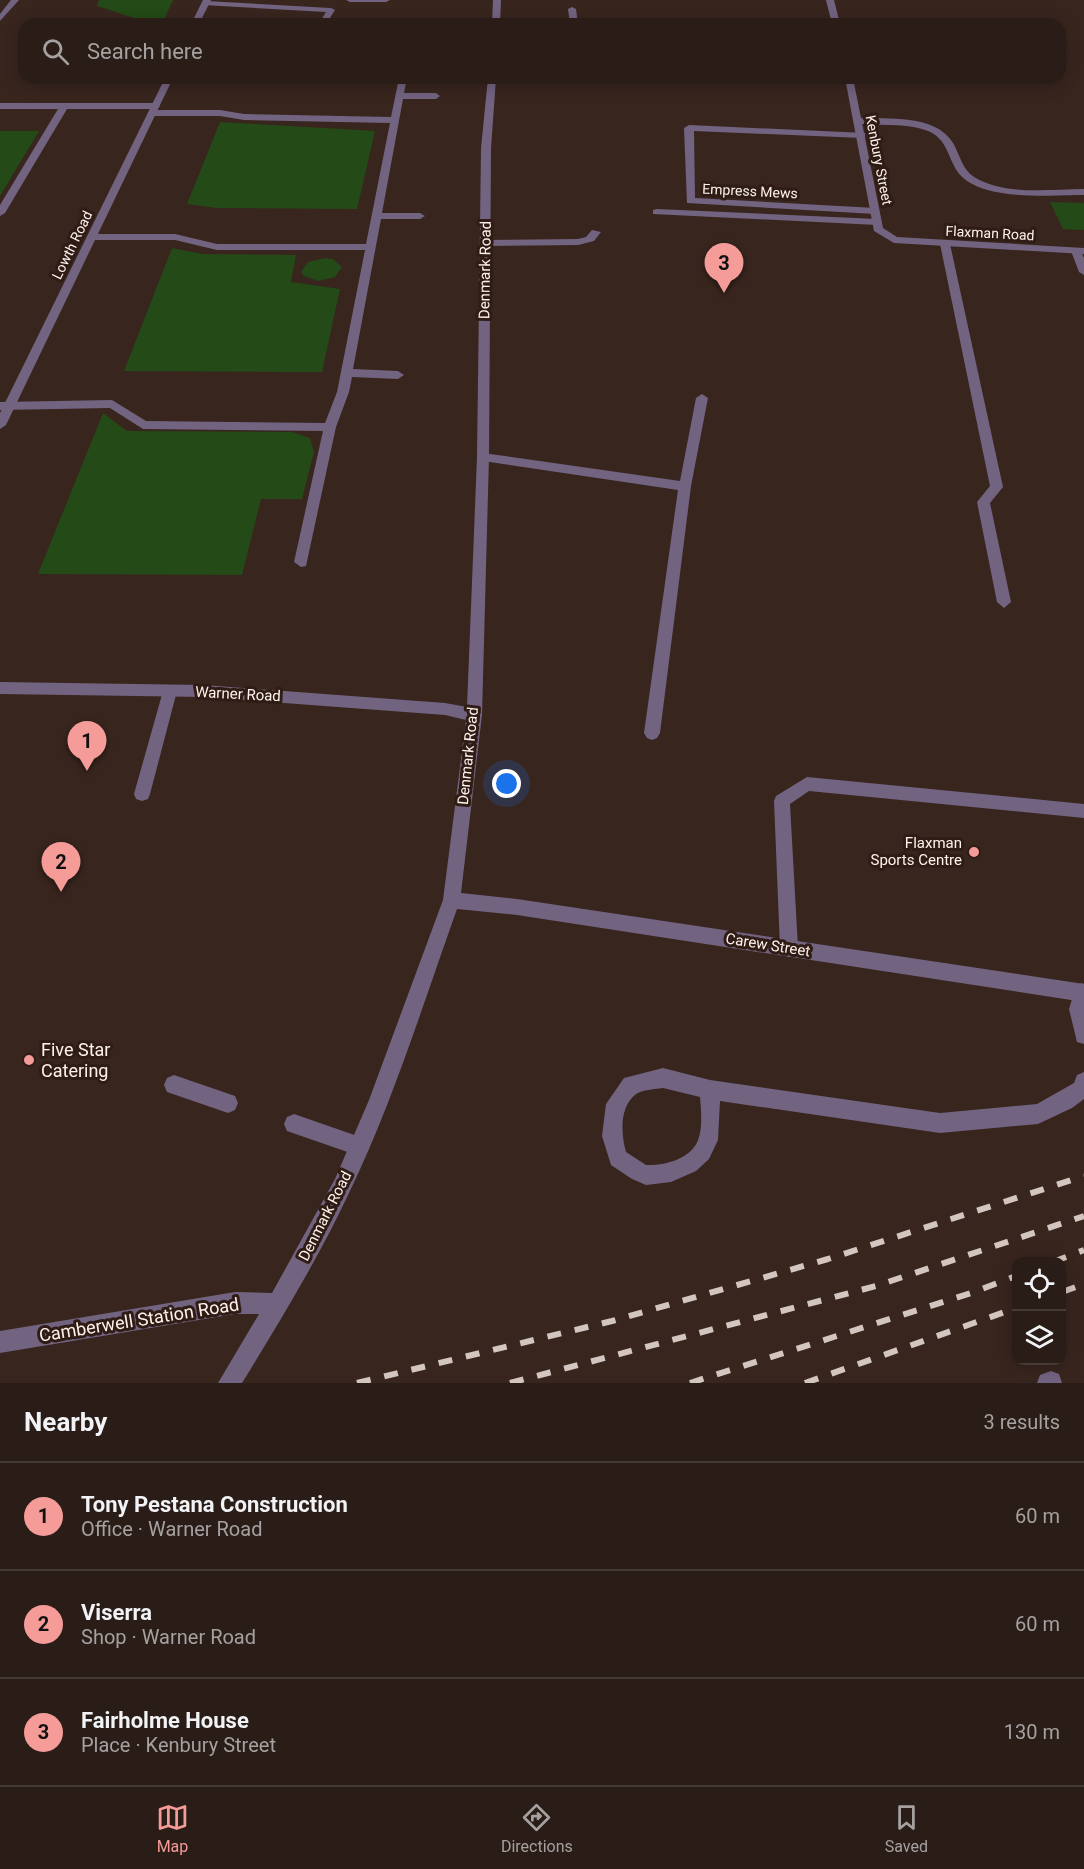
<!DOCTYPE html>
<html lang="en">
<head>
<meta charset="utf-8">
<style>
	body { margin:0; font-family:Roboto,sans-serif; background:#32251f; color:#f1f3f6 }
	.controls { position:absolute; right:18px; bottom:18px; display:grid; overflow:hidden; border-radius:12px; box-shadow:0 3px 15px #0003 }
	.controls button { width:54px; height:54px; display:grid; place-items:center; padding:0; border:0; border-bottom:2px solid #463a35; background:#2a1c16; color:#f1f3f6; font:30px sans-serif }
	.you { position:absolute; left:507px; top:784px; width:21px; height:21px; margin:-15px; border:4px solid #fff; border-radius:50%; background:#1a73e8; box-shadow:0 0 0 9px #1a73e833 }
	.badge { display:grid; place-items:center; width:39px; height:39px; border-radius:50%; background:#f59b98; color:#111; font-size:20px; font-weight:700 }
	.pin { position:absolute; translate:-50% -50px; filter:drop-shadow(0 2px 3px #0008) }
	.pin::after { content:''; position:absolute; top:32px; width:21px; height:18px; background:inherit; clip-path:polygon(0 0,100% 0,50% 100%) }
	.list { margin:0; padding:0; list-style:none }
	h2 { display:flex; justify-content:space-between; align-items:center; height:78px; margin:0; padding:0 24px; font-size:26px }
	h2 small { font-size:20px; font-weight:400; color:#a5a1a1 }
	.list li { display:grid; grid-template-columns:39px 1fr auto; gap:18px; align-items:center; box-sizing:border-box; height:108px; padding:0 24px; border-top:2px solid #463a35 }
	.list b { display:block; font-size:22px; white-space:nowrap }
	.list p { margin:0; font-size:20px; white-space:nowrap; color:#a5a1a1 }
	.list em { font-size:20px; font-style:normal; color:#a5a1a1 }
	.icon { flex:none; width:33px; height:33px; fill:none; stroke:currentColor; stroke-width:2; stroke-linecap:round; stroke-linejoin:round }
	.map { position:relative; flex:none; width:1084px; height:1383px; overflow:hidden }
	.search { position:absolute; background:#2a1c16; box-shadow:0 3px 15px #0003; left:18px; right:18px; top:18px; height:66px; display:flex; align-items:center; gap:15px; box-sizing:border-box; padding:0 21px; border-radius:18px; color:#a5a1a1; font-size:22px }
	.sheet { height:402px; background:#2a1c16 }
	nav { display:flex; justify-content:space-around; align-items:center; box-sizing:border-box; height:84px; border-top:2px solid #463a35; background:#2a1c16; font-size:16px; color:#a5a1a1 }
	nav a { display:grid; justify-items:center; gap:3px }
	nav .on { color:#f59b98 }
	.map>svg:first-child { display:block }
	.green { fill:#244a17 }
	.lines { fill:none; stroke-linecap:round; stroke-linejoin:round }
	.lane { fill:#726380; fill-rule:evenodd }
	.street { fill:#726380; fill-rule:evenodd }
	.rail { stroke:#d3c5bf; stroke-width:6; stroke-dasharray:14 14; stroke-linecap:butt }
	.poi-dot { fill:#f59b98; stroke:#2e1c15; stroke-width:2 }
	.labels { text-anchor:middle; stroke-width:6; stroke-linejoin:round; paint-order:stroke }
	.far-street-label { font-size:14px; fill:#fef1ec; stroke:#2e1c15 }
	.street-label { font-size:15px; fill:#fef1ec; stroke:#2e1c15 }
	.poi-label { font-size:15px; fill:#fef1ec; stroke:#2e1c15; text-anchor:end }
	.near-poi-label { font-size:18px; fill:#fef1ec; stroke:#2e1c15; text-anchor:start }
	.near-street-label { font-size:18px; fill:#fef1ec; stroke:#2e1c15 }
</style>
</head>
<body>
<div class="map">
<svg width="1084" height="1383" viewBox="0 0 1084 1383">
	<rect width="100%" height="100%" fill="#38251e"/>
	<g class="green">
		<path d="M 99,0 L 173,0 L 162,24 L 153,24 L 97,6 Z"/>
		<path d="M 220,122 L 375,131 L 357,209 L 216,208 L 187,204 Z"/>
		<path d="M 0,131 L 39,131 L 0,196 Z"/>
		<path d="M 1050,202 L 1084,203 L 1084,230 L 1063,229 Z"/>
		<path d="M 172,248 L 202,254 L 296,255 L 291,282 L 340,289 L 322,372 L 124,371 Z"/>
		<path d="M 325,258 L 333,259 L 342,267 L 335,277 L 318,281 L 304,276 L 301,272 L 308,262 Z"/>
		<path d="M 103,413 L 127,431 L 292,432 L 310,438 L 314,452 L 302,499 L 261,499 L 242,575 L 38,574 Z"/>
	</g>
	<g class="lines">
		<g class="lane">
			<path d="M 11,0 L 19,0 L 0,21 L 0,14 Z"/>
			<path d="M 346,0 L 390,0 L 386,2 L 350,2 Z"/>
			<path d="M 206,1 L 331,8 L 335,10 L 330,18 L 377,21 L 381,23 L 325,22 L 321,20 L 326,12 L 203,5 L 203,1 Z"/>
			<path d="M 572,7 L 576,9 L 578,24 L 570,24 L 568,9 Z"/>
			<path d="M 443,18 L 496,18 L 500,20 L 496,22 L 440,22 L 440,18 Z"/>
			<path d="M 399,78 L 407,78 L 404,93 L 436,93 L 440,96 L 436,99 L 403,99 L 382,213 L 420,213 L 425,216 L 420,219 L 381,219 L 353,369 L 398,371 L 404,375 L 398,379 L 352,377 L 349,392 L 336,427 L 306,566 L 301,567 L 294,562 L 323,431 L 143,429 L 110,408 L 0,410 L 0,402 L 112,400 L 146,421 L 325,423 L 337,392 L 365,250 L 217,250 L 175,240 L 92,240 L 87,237 L 92,234 L 175,234 L 217,244 L 366,244 L 390,123 L 244,120 L 220,116 L 152,116 L 148,113 L 152,110 L 220,110 L 244,114 L 391,117 Z"/>
			<path d="M 0,103 L 156,103 L 160,106 L 156,109 L 67,109 L 5,213 L 0,216 L 0,205 L 58,109 L 0,109 Z"/>
			<path d="M 858,118 C 886,119 936,114 953,143 C 960,155 962,169 974,177 C 1005,196 1050,189 1084,189 L 1084,195 C 1050,195 978,202 957,171 C 947,155 947,139 928,131 C 905,122 879,127 855,123 L 854,121 Z"/>
			<path d="M 689,125 L 865,133 L 865,137 L 862,138 L 694,131 L 695,198 L 875,208 L 880,211 L 875,214 L 687,203 L 684,128 Z"/>
			<path d="M 657,209 L 877,219 L 882,222 L 877,225 L 653,214 L 653,210 Z"/>
			<path d="M 592,230 L 601,232 L 594,241 L 578,245 L 484,246 L 479,243 L 484,240 L 578,239 L 586,237 Z"/>
			<path d="M 945,241 L 950,244 L 1003,487 L 990,503 L 1011,602 L 1004,608 L 997,602 L 977,502 L 990,486 L 940,244 Z"/>
			<path d="M 1076,248 L 1080,249 L 1084,258 L 1084,275 L 1079,272 L 1071,251 Z"/>
			<path d="M 702,394 L 708,398 L 691,486 L 660,733 L 657,738 L 652,740 L 647,738 L 644,733 L 678,490 L 483,461 L 477,457 L 483,453 L 680,481 L 696,398 Z"/>
			<path d="M 170,685 L 175,687 L 177,691 L 150,794 L 148,799 L 142,801 L 136,799 L 134,794 L 163,691 L 165,687 Z"/>
			<path d="M 807,777 L 1084,804 L 1084,818 L 809,791 L 790,804 L 798,948 L 795,954 L 789,957 L 783,954 L 780,948 L 774,801 L 776,796 Z"/>
			<path d="M 1082,983 L 1084,984 L 1084,1044 L 1077,1042 L 1069,1009 L 1076,986 Z"/>
			<path d="M 663,1068 L 710,1080 L 940,1113 L 1037,1104 L 1074,1083 L 1077,1075 L 1084,1072 L 1084,1099 L 1072,1108 L 1038,1124 L 940,1133 L 720,1101 L 718,1140 L 709,1159 L 696,1171 L 671,1182 L 646,1185 L 632,1179 L 611,1165 L 602,1136 L 606,1104 L 624,1078 ZM 663,1088 L 700,1097 C 701,1110 703,1127 698,1140 C 691,1159 664,1166 646,1165 L 626,1152 C 621,1134 619,1107 636,1094 C 642,1090 655,1089 663,1088 Z"/>
			<path d="M 174,1075 L 235,1096 L 238,1103 L 235,1110 L 228,1113 L 167,1092 L 164,1085 L 167,1078 Z"/>
			<path d="M 294,1114 L 366,1139 L 369,1146 L 366,1153 L 359,1156 L 287,1131 L 284,1124 L 287,1117 Z"/>
			<path d="M 1051,1371 L 1059,1374 L 1062,1383 L 1037,1383 L 1040,1375 Z"/>
		</g>
		<g class="street">
			<path d="M 203,0 L 211,0 L 199,24 L 191,24 Z"/>
			<path d="M 493,0 L 501,0 L 500,24 L 492,24 Z"/>
			<path d="M 826,0 L 834,0 L 840,24 L 832,24 Z"/>
			<path d="M 165,78 L 173,78 L 6,425 L 0,429 L 0,413 Z"/>
			<path d="M 488,78 L 496,78 L 491,148 L 489,457 L 482,715 L 461,893 L 517,899 L 1084,984 L 1084,1002 L 517,915 L 457,909 C 423,1004 393,1102 349,1193 C 318,1259 280,1321 242,1383 L 218,1383 L 259,1314 L 235,1314 L 0,1353 L 0,1331 L 235,1292 L 272,1293 L 335,1179 L 369,1100 L 443,900 L 466,720 L 445,715 L 204,697 L 0,694 L 0,682 L 204,685 L 445,703 L 467,707 L 477,457 L 481,148 Z"/>
			<path d="M 845,78 L 853,78 L 883,228 L 897,237 L 1084,248 L 1084,254 L 894,243 L 874,231 Z"/>
		</g>
		<g class="rail">
			<path d="M 1053,1262 L 1084,1250"/>
			<path d="M 1062,1292 L 1084,1284"/>
			<path d="M 357,1383 L 612,1321 L 828,1259 L 1084,1176"/>
			<path d="M 510,1383 L 876,1286 L 1084,1216"/>
			<path d="M 690,1383 L 974,1292 L 1016,1276"/>
			<path d="M 805,1383 L 1016,1308"/>
		</g>
	</g>
	<g class="poi-dot">
		<circle cx="974" cy="852" r="6"/>
		<circle cx="29" cy="1060" r="6"/>
	</g>
	<g class="labels">
		<g class="far-street-label">
			<text transform="translate(879 160) rotate(79)" y="5">Kenbury Street</text>
			<text transform="translate(750 191) rotate(3)" y="5">Empress Mews</text>
			<text transform="translate(990 233) rotate(3)" y="5">Flaxman Road</text>
			<text transform="translate(72 245) rotate(-64)" y="5">Lowth Road</text>
		</g>
		<g class="street-label">
			<text transform="translate(485 270) rotate(-89)" y="5">Denmark Road</text>
			<text transform="translate(238 694) rotate(3)" y="5">Warner Road</text>
			<text transform="translate(468 756) rotate(-84)" y="5">Denmark Road</text>
			<text transform="translate(768 945) rotate(9)" y="5">Carew Street</text>
			<text transform="translate(325 1216) rotate(-63)" y="5">Denmark Road</text>
		</g>
		<g class="poi-label">
			<text x="962" y="848">Flaxman<tspan x="962" dy="17">Sports Centre</tspan></text>
		</g>
		<g class="near-poi-label">
			<text x="41" y="1056">Five Star<tspan x="41" dy="21">Catering</tspan></text>
		</g>
		<g class="near-street-label">
			<text transform="translate(139 1320) rotate(-9)" y="6">Camberwell Station Road</text>
		</g>
	</g>
</svg>
<div class="controls">
<button><svg class="icon" aria-label="locate" viewBox="0 0 24 24"><circle cx="12" cy="12" r="6"/><path d="M12 2v4M12 18v4M2 12h4M18 12h4"/></svg></button>
<button><svg class="icon" aria-label="layers" viewBox="0 0 24 24"><path d="M12 4l9 5-9 5-9-5zM3 14l9 5 9-5"/></svg></button>
</div>
<div class="you"></div>
<div class="pin badge" style="left:87px;top:771px">1</div>
<div class="pin badge" style="left:61px;top:892px">2</div>
<div class="pin badge" style="left:724px;top:293px">3</div>
<div class="search"><svg class="icon" aria-label="search" viewBox="0 0 24 24"><circle cx="10" cy="10" r="6"/><path d="M15 15l6 6"/></svg>Search here</div>
</div>
<section class="sheet">
<h2>Nearby<small>3 results</small></h2>
<ul class="list">
<li><span class="badge">1</span><div><b>Tony Pestana Construction</b><p>Office · Warner Road</p></div><em>60 m</em></li>
<li><span class="badge">2</span><div><b>Viserra</b><p>Shop · Warner Road</p></div><em>60 m</em></li>
<li><span class="badge">3</span><div><b>Fairholme House</b><p>Place · Kenbury Street</p></div><em>130 m</em></li>
</ul>
</section>
<nav>
<a class="on"><svg class="icon" aria-label="map" viewBox="0 0 24 24"><path d="M3 6l6-2 6 2 6-2v14l-6 2-6-2-6 2zM9 4v14M15 6v14"/></svg>Map</a>
<a><svg class="icon" aria-label="directions" viewBox="0 0 24 24"><path d="M12 3l9 9-9 9-9-9zM9 14v-3h6M13 9l2 2-2 2"/></svg>Directions</a>
<a><svg class="icon" aria-label="saved" viewBox="0 0 24 24"><path d="M7 4h10v16l-5-4-5 4z"/></svg>Saved</a>
</nav>
</body>
</html>
